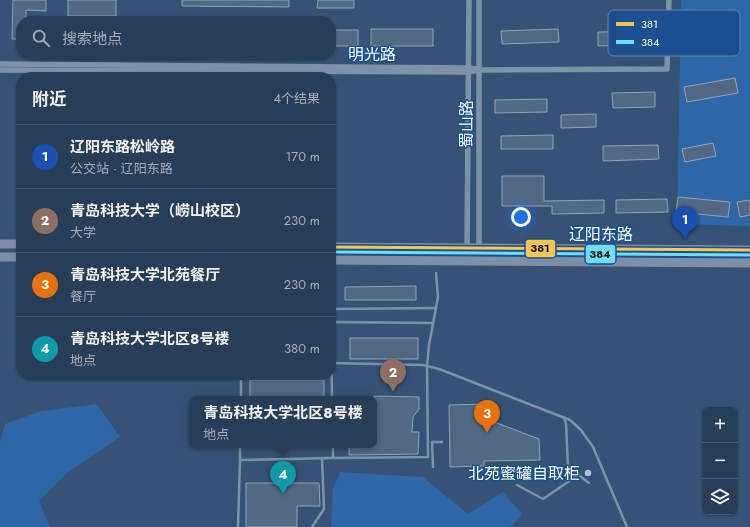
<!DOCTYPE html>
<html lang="zh">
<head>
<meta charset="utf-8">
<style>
	body { margin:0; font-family:Jost,"Noto Sans SC",sans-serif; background:#30455d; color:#f1f3f6 }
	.controls { position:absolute; right:12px; bottom:12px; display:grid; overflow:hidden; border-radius:8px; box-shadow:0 1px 3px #0004 }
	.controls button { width:36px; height:36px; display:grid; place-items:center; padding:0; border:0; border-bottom:1px solid #44576d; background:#283e57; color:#f1f3f6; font:20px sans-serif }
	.you { position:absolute; left:521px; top:217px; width:14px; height:14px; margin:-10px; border:3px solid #fff; border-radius:50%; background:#1a73e8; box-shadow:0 0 0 6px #1a73e833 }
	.badge { display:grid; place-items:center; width:26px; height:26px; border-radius:50%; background:#90b9f0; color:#fff; font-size:13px; font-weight:700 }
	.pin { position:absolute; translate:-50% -33px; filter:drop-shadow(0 1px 2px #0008) }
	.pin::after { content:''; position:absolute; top:21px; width:14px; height:12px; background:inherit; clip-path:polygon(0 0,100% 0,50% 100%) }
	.popup { position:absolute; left:189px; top:396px; width:188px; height:52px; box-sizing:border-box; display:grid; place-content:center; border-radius:8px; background:#283e57; filter:drop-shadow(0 1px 3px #0005); font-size:13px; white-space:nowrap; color:#a5aeba }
	.popup b { font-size:15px; color:#f1f3f6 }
	.popup::after { content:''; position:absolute; left:50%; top:100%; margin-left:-8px; border:8px solid transparent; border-top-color:#283e57 }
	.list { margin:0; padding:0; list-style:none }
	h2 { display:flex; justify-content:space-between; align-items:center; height:52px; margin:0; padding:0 16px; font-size:17px }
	h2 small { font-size:13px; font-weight:400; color:#a5aeba }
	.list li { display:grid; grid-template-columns:26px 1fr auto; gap:12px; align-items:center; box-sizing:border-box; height:64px; padding:0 16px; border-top:1px solid #44576d }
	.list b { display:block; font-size:15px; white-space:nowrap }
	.list p { margin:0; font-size:13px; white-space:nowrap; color:#a5aeba }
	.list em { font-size:13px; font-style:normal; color:#a5aeba }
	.icon { flex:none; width:22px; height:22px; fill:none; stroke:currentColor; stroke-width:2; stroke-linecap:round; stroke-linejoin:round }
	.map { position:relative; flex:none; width:750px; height:527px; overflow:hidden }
	.search { position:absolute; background:#283e57; box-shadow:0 1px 3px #0004; left:16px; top:16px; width:320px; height:44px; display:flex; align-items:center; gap:10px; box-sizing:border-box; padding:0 14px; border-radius:16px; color:#a5aeba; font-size:15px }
	.panel { position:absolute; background:#283e57; box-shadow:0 1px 3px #0004; left:16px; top:72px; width:320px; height:308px; border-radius:16px }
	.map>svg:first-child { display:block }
	.green { fill:#2f66a5 }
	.building { fill:#526984; stroke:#92a2b6 }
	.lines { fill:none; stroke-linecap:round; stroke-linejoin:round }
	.service { stroke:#7d92a8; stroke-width:2.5 }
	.minor { stroke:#7d92a8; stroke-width:5.5 }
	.primary { stroke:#7d8ea7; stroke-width:9 }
	.bus-1-casing { stroke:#1b4f8f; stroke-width:6 }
	.bus-2-casing { stroke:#1b4f8f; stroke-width:6 }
	.bus-1 { stroke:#fcc553; stroke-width:3 }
	.bus-2 { stroke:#6ddff8; stroke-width:3 }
	.poi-dot { fill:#b9c2ce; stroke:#1b4f8f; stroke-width:1.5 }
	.labels { text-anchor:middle; stroke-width:3; stroke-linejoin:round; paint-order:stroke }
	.street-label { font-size:16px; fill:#fff; stroke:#1b4f8f }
	.poi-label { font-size:16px; fill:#fff; stroke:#1b4f8f; text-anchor:end }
	.key { fill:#1b4f8f; stroke:#5f84b1; stroke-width:1 }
	.key-label { font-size:11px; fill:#fff }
	.line-badge { stroke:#1b4f8f; stroke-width:1.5 }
	.pale-badge-label { font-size:11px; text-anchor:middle; font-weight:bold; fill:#111 }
</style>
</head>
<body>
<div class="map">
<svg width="750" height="527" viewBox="0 0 750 527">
	<rect width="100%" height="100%" fill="#365274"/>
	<g class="green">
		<path d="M 681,0 L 750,0 L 750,226 L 677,224 Z"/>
		<path d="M 97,404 L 120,437 L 68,472 L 39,501 L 50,527 L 0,527 L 0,442 L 5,424 L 41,411 Z"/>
		<path d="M 340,472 L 423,477 L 468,514 L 503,492 L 522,514 L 511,527 L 331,527 L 333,488 Z"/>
	</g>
	<g class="building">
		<path d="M 13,0 L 46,0 L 46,11 L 26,10 L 26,21 L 21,21 L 21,39 L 12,39 Z"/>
		<rect x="68" y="0" width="48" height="16"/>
		<path d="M 182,0 L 289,0 L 289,7 L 182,6 Z"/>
		<path d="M 318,0 L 354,0 L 354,8 L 317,8 Z"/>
		<path d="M 686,10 L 738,15 L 736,30 L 685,25 Z"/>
		<rect x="371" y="29" width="62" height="17"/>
		<path d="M 558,29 L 559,42 L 502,44 L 501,31 Z"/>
		<rect x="331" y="30" width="27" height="16"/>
		<path d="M 655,31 L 655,44 L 598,46 L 598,32 Z"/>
		<path d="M 735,78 L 738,93 L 687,102 L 684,87 Z"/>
		<path d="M 655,92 L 655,107 L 613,108 L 612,93 Z"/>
		<path d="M 547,99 L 547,112 L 495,113 L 495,100 Z"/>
		<path d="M 596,114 L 596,127 L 561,128 L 561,115 Z"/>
		<path d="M 553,135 L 553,149 L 501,149 L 501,136 Z"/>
		<path d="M 713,143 L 716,156 L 685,162 L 682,149 Z"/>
		<path d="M 658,145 L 659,159 L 603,161 L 603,146 Z"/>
		<path d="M 502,176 L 544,176 L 544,201 L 604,200 L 604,213 L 552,214 L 552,206 L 502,206 Z"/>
		<path d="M 678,197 L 730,202 L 728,217 L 676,212 Z"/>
		<path d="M 667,199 L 668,212 L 616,213 L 616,200 Z"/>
		<path d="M 750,200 L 750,215 L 740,217 L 737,202 Z"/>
		<path d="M 416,286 L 416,300 L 345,300 L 345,287 Z"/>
		<rect x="350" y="338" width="68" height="21"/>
		<rect x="250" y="380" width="74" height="19"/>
		<path d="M 374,396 L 419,397 L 419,409 L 413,417 L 412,432 L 419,432 L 418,454 L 349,455 L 349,445 L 374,445 Z"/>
		<path d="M 484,404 L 484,418 L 539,439 L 540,460 L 484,461 L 484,466 L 450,467 L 449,405 Z"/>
		<path d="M 246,483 L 319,483 L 320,506 L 297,506 L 297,527 L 246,527 Z"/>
	</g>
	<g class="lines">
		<g class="service">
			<path d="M 331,309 L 436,308"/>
			<path d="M 331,322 L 433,323"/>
			<path d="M 331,325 L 332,399"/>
			<path d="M 331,363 L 423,365 L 439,369 L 570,420 L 581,430 L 593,447 L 627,527"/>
			<path d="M 241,399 L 241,375"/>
			<path d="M 564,417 L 566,424 L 568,467 L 589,483"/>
			<path d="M 240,445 L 240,460 L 332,458"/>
			<path d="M 333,445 L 333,458 L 428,457 L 427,367 L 429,345 L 438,297 L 436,273"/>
			<path d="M 433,467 L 432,442 L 442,442"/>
			<path d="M 517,485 L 543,499 L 578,475"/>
			<path d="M 238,527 L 240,460"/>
			<path d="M 312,527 L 324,509 L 322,458"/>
		</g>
		<g class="minor">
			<path d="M 0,64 L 468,68 L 477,69"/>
			<path d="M 0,70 L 468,72 L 479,70 L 667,69 L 669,0"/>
			<path d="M 467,248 L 469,0"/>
			<path d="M 479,248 L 479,0"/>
		</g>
		<g class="primary">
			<path d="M 0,244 L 21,244"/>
			<path d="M 331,247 L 750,250"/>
			<path d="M 0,257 L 21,257"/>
			<path d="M 331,260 L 750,263"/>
		</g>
		<g class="bus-1-casing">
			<path id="bus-1" d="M 331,247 L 750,250"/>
		</g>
		<g class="bus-2-casing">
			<path id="bus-2" d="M 331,252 L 750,255"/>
		</g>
		<use href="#bus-1" class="bus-1"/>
		<use href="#bus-2" class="bus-2"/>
	</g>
	<circle class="poi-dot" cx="588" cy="473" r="4"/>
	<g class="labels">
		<g class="street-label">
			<text x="372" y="60">明光路</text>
			<text transform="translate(466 124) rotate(-90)" y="6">蜀山路</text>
			<text x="601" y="240">辽阳东路</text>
		</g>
		<g class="poi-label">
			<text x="580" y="479">北苑蜜罐自取柜</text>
		</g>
	</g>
	<rect x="608" y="10" width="132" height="46" rx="6" class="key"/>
	<rect x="616" y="22" width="18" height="4" fill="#fcc553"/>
	<rect x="616" y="40" width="18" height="4" fill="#6ddff8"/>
	<g class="key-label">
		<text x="641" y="28">381</text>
		<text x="641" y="46">384</text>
	</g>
	<g class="line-badge">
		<rect x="525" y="239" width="31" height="19" rx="4" fill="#fcc553"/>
		<rect x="585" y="244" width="31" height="20" rx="4" fill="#6ddff8"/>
	</g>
	<g class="pale-badge-label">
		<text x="540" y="252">381</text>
		<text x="600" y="258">384</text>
	</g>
</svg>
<div class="controls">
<button>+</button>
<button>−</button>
<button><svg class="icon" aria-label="layers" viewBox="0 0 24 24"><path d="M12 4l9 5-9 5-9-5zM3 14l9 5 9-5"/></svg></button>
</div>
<div class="you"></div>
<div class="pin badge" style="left:685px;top:239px;background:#1a4fb4">1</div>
<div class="pin badge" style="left:393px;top:392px;background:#8d6e63">2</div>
<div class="pin badge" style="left:487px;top:433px;background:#e8710a">3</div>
<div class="pin badge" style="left:283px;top:494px;background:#0f9aa8">4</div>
<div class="popup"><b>青岛科技大学北区8号楼</b>地点</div>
<div class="search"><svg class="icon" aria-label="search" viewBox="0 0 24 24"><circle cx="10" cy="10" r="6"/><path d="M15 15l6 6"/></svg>搜索地点</div>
<section class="panel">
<h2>附近<small>4个结果</small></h2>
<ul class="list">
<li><span class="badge" style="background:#1a4fb4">1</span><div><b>辽阳东路松岭路</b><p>公交站 · 辽阳东路</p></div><em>170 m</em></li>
<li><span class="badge" style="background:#8d6e63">2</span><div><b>青岛科技大学（崂山校区）</b><p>大学</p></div><em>230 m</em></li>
<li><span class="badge" style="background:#e8710a">3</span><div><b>青岛科技大学北苑餐厅</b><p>餐厅</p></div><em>230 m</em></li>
<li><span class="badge" style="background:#0f9aa8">4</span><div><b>青岛科技大学北区8号楼</b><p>地点</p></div><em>380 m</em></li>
</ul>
</section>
</div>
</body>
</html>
